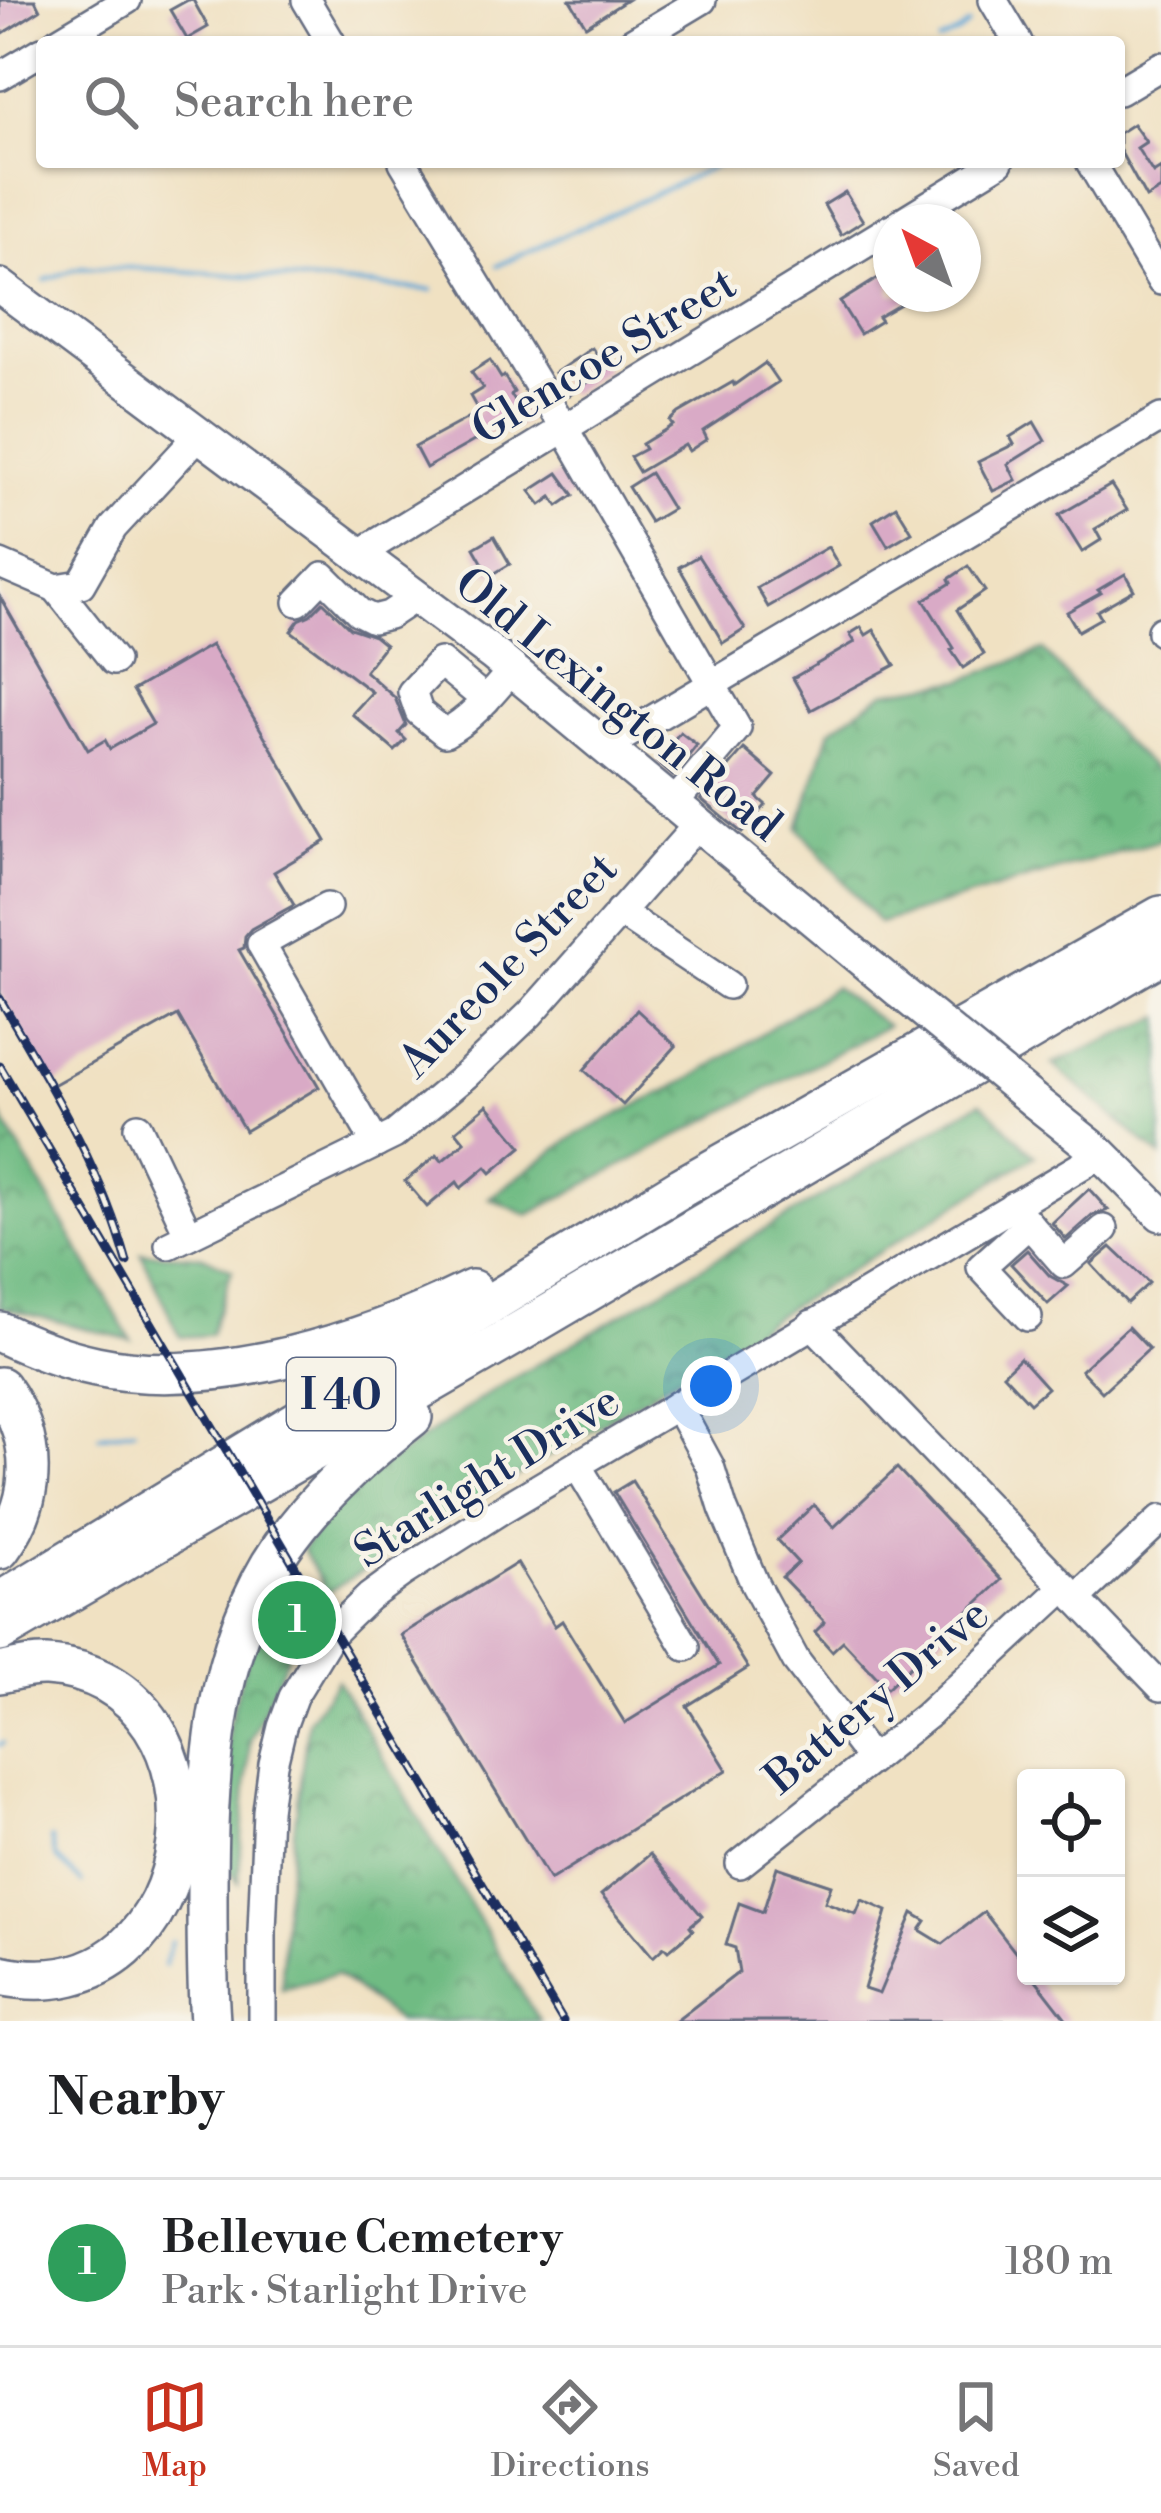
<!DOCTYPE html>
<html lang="en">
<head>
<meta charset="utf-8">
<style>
	body { margin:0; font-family:"Libre Bodoni",serif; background:#f6f6f6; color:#202124 }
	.controls { position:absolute; right:36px; bottom:36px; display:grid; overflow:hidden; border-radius:12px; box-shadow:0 3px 9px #0004 }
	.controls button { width:108px; height:108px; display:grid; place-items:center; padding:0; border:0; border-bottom:3px solid #e0e0e0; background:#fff; color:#202124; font:60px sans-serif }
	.compass { position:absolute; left:873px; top:204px; width:108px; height:108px; border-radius:50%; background:#fff; box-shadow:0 3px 9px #0004; rotate:319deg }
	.you { position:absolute; left:711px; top:1386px; width:42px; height:42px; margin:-30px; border:9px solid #fff; border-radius:50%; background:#1a73e8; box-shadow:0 0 0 18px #1a73e833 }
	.badge { display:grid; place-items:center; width:78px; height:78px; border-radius:50%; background:#c8321e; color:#fff; font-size:39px; font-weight:700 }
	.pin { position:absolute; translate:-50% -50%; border:6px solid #fff; box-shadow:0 3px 12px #0006 }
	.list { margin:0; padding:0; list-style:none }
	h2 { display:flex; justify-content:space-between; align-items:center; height:156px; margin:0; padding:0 48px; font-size:51px }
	h2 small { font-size:39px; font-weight:400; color:#757577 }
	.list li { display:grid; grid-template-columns:78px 1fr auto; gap:36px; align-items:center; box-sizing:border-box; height:168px; padding:0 48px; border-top:3px solid #e0e0e0 }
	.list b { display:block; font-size:45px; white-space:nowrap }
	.list p { margin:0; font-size:39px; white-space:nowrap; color:#757577 }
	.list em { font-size:39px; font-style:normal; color:#757577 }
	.icon { flex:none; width:66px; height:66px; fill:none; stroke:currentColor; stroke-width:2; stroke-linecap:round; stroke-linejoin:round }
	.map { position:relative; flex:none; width:1161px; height:2021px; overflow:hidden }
	.search { position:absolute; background:#fff; box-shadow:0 3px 9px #0004; left:36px; right:36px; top:36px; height:132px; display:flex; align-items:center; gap:30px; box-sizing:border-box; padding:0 42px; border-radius:12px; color:#757577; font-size:45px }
	.sheet { height:324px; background:#fff }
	nav { display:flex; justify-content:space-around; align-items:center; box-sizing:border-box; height:168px; border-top:3px solid #e0e0e0; background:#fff; font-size:33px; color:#757577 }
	nav a { display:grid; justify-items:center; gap:6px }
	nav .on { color:#c8321e }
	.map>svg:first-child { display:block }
	.forest { fill:url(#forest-crowns); stroke:#467570; stroke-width:3 }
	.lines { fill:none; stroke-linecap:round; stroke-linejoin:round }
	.stream { stroke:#5da6d4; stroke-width:4.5 }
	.building { fill:#d9aac6 }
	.minor-casing { stroke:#666d81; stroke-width:32 }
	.major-casing { stroke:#666d81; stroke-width:38 }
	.highway-casing { stroke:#666d81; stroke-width:44 }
	.minor { stroke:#fff; stroke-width:27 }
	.major { stroke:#fff; stroke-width:33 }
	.highway { stroke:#fff; stroke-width:39 }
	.rail-casing { stroke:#1b2f5e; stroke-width:9 }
	.rail { stroke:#f7f3e8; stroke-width:4.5; stroke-dasharray:14; stroke-linecap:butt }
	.major-bridge-casing { stroke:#666d81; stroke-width:38; stroke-linecap:butt }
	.major-bridge { stroke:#fff; stroke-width:33 }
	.labels { text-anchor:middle; stroke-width:9; stroke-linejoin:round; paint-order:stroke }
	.shield { fill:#f7f3e8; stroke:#5d6a87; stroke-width:3 }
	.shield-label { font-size:42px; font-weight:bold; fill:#1b2f5e }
	.street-label { font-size:45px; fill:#1b2f5e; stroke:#f7f3e8 }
</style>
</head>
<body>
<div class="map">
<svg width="1161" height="2021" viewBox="0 0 1161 2021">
	<defs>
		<pattern id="forest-crowns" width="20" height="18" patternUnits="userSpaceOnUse" patternTransform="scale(3)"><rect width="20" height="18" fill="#70bb83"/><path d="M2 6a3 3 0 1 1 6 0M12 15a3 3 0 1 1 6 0" fill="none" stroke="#5b986e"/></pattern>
	</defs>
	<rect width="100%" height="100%" fill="#f7f3e8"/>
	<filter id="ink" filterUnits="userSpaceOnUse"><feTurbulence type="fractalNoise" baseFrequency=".00833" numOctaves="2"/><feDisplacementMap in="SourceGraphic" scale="24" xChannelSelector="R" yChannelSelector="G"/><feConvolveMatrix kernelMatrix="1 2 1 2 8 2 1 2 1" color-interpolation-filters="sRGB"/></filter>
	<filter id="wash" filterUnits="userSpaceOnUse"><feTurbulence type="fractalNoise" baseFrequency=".004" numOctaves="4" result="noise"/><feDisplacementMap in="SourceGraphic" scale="48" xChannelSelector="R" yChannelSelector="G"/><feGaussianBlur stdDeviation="2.7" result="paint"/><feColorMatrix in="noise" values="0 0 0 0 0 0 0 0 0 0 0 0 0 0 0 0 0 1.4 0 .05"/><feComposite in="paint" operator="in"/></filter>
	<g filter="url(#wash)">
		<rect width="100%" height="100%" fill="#f0e1c2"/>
		<g class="forest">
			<path d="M 1043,650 L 1125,743 L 1161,776 L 1161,840 L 879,923 L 799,828 L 830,730 L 885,692 L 963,680 Z"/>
			<path d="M 834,987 L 887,1026 L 528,1215 L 489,1198 L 575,1136 L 692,1078 Z"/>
			<path d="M 1161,1017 L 1161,1157 L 1052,1064 Z"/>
			<path d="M 981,1102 L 1035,1156 L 327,1593 L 302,1549 L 352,1487 L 492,1391 Z"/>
			<path d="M 0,1114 L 131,1340 L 0,1307 Z"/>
			<path d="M 141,1253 L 203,1256 L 232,1270 L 210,1335 L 180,1337 Z"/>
			<path d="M 280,1574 L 306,1614 L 250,1741 L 238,1882 L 220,1855 L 229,1723 L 256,1624 Z"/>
			<path d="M 337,1680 L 539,2021 L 398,2021 L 336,1974 L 282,1989 L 284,1908 L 308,1720 Z"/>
		</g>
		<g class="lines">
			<g class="stream">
				<path d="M 939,42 L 958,33 L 968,25"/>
				<path d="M 497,266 C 572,230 647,200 722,162"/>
				<path d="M 45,280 L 81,267 L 141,268 L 432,290"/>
				<path d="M 99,1436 L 134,1429"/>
				<path d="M 0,1745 L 3,1743"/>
				<path d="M 51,1839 L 56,1858 L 82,1883"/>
				<path d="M 164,1965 L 171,1942"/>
			</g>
		</g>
		<g id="blocks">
			<g class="building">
				<path d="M 0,0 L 35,0 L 40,10 L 0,35 Z"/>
				<path d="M 188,0 L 193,0 L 208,27 L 187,39 L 170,10 Z"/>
				<path d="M 570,0 L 627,0 L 586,26 Z"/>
				<path d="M 1133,124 L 1146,142 L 1137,148 L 1153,173 L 1161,168 L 1161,189 L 1146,198 L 1119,149 L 1119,133 Z"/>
				<path d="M 845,192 L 863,221 L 841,235 L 824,205 Z"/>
				<path d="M 891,270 L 891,294 L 918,294 L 878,317 L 881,321 L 860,334 L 840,302 Z"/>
				<path d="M 592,348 L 607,369 L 570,395 L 555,373 Z"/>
				<path d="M 490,360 L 501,378 L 504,376 L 514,392 L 511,395 L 527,420 L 504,434 L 499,427 L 426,468 L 415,447 L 479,412 L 470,396 L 483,388 L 471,372 Z"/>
				<path d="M 765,363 L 778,382 L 703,431 L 707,439 L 689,451 L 685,445 L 639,472 L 630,457 L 645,449 L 642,444 L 673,425 L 670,421 L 679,413 L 733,382 L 734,385 Z"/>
				<path d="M 1034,422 L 1045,441 L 1008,464 L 1016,480 L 993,491 L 978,462 L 1014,444 L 1010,437 Z"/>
				<path d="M 558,473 L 574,495 L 558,506 L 552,497 L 541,505 L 530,491 Z"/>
				<path d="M 650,473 L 672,509 L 650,522 L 628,487 Z"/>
				<path d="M 1111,485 L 1127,510 L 1095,529 L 1101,540 L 1082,552 L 1059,515 Z"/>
				<path d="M 896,506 L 912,532 L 888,546 L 873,521 Z"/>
				<path d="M 494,536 L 510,564 L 490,576 L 474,548 Z"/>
				<path d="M 828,547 L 839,566 L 768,607 L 757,588 Z"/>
				<path d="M 698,556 L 745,629 L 723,643 L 679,567 Z"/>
				<path d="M 968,566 L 985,591 L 957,610 L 984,654 L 963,668 L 951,650 L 954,648 L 924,600 L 951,583 L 949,579 Z"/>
				<path d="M 1125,574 L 1134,590 L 1097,611 L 1101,618 L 1078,631 L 1067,612 L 1101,593 L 1098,590 Z"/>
				<path d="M 0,597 L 88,750 L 105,740 L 110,749 L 153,724 L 133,690 L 211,645 L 326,841 L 274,872 L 294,905 L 251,929 L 245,936 L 244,948 L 239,950 L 319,1087 L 245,1131 L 178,1015 L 53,1085 L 0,993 Z"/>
				<path d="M 323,602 L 350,628 L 374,636 L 385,645 L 365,671 L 395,698 L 406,725 L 399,733 L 406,740 L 395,751 L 352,714 L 372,692 L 291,631 L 299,620 L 310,615 Z"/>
				<path d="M 861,627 L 866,635 L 874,630 L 895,665 L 811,710 L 793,678 L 855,642 L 850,634 Z"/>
				<path d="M 680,732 L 697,745 L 673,776 L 657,762 Z"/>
				<path d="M 744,749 L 775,776 L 757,797 L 766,805 L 742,833 L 701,799 Z"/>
				<path d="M 637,1010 L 676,1046 L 623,1105 L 584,1070 Z"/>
				<path d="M 487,1105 L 522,1147 L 491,1173 L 486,1167 L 461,1188 L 457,1182 L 427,1207 L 405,1181 L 437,1155 L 442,1161 L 465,1142 L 456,1131 Z"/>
				<path d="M 1089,1189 L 1108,1210 L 1093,1215 L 1066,1239 L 1052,1223 Z"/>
				<path d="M 1111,1247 L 1149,1283 L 1127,1303 L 1091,1264 Z"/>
				<path d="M 1027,1250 L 1050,1276 L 1068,1286 L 1048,1304 L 1011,1264 Z"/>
				<path d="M 1128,1327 L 1149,1349 L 1102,1392 L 1081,1370 Z"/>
				<path d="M 1020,1358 L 1047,1388 L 1030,1403 L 1003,1374 Z"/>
				<path d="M 897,1468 L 1002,1580 L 887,1688 L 843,1641 L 832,1651 L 815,1632 L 825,1622 L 782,1577 L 798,1563 L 777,1540 L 814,1505 L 834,1527 Z"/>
				<path d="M 632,1481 L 748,1668 L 687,1706 L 727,1770 L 550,1880 L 401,1635 L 517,1563 L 555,1626 L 562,1621 L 625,1723 L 719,1665 L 614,1492 Z"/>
				<path d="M 650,1854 L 702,1916 L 690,1926 L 693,1930 L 668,1951 L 664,1947 L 653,1957 L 601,1895 Z"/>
				<path d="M 777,1867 L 831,1885 L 825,1902 L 856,1914 L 862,1900 L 887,1911 L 864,1989 L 879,1994 L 913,1913 L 926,1921 L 920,1930 L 943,1944 L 984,1912 L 1026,1966 L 1026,1976 L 1033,1976 L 1068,2021 L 676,2021 L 739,1972 L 735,1948 L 726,1945 L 739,1903 L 763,1912 Z"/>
			</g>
		</g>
	</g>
	<g filter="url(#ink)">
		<use href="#blocks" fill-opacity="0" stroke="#666d81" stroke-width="3"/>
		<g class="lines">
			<g class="minor-casing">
				<g id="minor">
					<path d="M 306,0 L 331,42"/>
					<path d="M 993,0 L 1018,42"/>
					<path d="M 57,42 L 127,0"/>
					<path d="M 632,42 L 702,0"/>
					<path d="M 0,76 L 42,51"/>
					<path d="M 1119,91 L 1161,66"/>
					<path d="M 403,162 L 564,428 L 737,728 L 674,803"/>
					<path d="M 1090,162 L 1161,281"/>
					<path d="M 901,222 L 999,162"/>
					<path d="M 359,554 L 891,228"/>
					<path d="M 0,564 L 56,588 L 81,584 L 113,528 L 199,435"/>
					<path d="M 56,588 L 114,661"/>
					<path d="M 298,602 L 323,576 L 359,612 L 373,619 L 389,615 L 416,597"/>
					<path d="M 1161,631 L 1161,632"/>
					<path d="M 486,700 L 440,662 L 412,692 L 419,712 L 445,733 C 473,718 491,694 512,670"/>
					<path d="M 606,747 L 1161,418"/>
					<path d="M 327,907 L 261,944 L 376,1144"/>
					<path d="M 619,912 L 728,985"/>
					<path d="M 138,1127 L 189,1235"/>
					<path d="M 1013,1205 L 1029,1224 L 981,1267 L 1028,1317"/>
					<path d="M 1029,1224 L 1064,1264 L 1104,1229"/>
					<path d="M 169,1245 L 394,1135 L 466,1075 L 530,1014 L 699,823"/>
					<path d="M 812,1324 L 1161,1687"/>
					<path d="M 677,1405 L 710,1466 L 723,1508 L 755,1585 L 796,1661 L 871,1759"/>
					<path d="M 577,1465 L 686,1647"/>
					<path d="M 1076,1599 L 1161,1519"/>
					<path d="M 740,1864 L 926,1716 L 1065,1587"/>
					<path d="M 262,2021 L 262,1931 L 267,1811 L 273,1764 L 282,1727 L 293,1697 L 332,1633 L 346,1619 L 369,1597 L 402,1573 L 501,1510 L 1101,1154"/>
				</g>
			</g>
			<g class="major-casing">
				<g id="major">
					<path d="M 0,286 L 494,655 L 901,992"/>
					<path d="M 1033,1100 L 1101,1154 L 1161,1214"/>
				</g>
			</g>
			<g class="highway-casing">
				<g id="highway">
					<path d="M 0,1332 C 31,1347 63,1359 96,1366 C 214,1391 366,1342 472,1290"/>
					<path d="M 0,1387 C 37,1438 38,1498 0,1549"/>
					<path d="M 0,1602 L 682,1187 L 1161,916"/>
					<path d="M 0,1632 L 509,1338 L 1161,954"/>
					<path d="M 0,1673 C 15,1670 30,1665 46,1666 C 245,1678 212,2021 0,1975"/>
					<path d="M 210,2021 C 207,1981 207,1941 207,1901 C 207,1780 211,1650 282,1547 C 317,1496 364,1455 412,1417"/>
				</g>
			</g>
			<use href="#minor" class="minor"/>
			<use href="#major" class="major"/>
			<use href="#highway" class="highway"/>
			<g class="rail-casing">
				<g id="rail">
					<path d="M 0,999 C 50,1085 100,1165 127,1262"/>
					<path d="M 0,1066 L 563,2021"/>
				</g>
			</g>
			<use href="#rail" class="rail"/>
			<g class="major-bridge-casing">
				<path id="major-bridge" d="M 901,992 L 1033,1100"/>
			</g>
			<use href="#major-bridge" class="major-bridge"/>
		</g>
	</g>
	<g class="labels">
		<rect class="shield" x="287" y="1358" width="108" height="72" rx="9"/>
		<g class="shield-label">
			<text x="341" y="1409">I 40</text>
		</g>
		<g class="street-label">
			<text transform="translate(603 355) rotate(-31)" y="16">Glencoe Street</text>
			<text transform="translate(619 703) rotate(39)" y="16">Old Lexington Road</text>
			<text transform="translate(507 964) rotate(-46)" y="16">Aureole Street</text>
			<text transform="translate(486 1475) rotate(-32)" y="16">Starlight Drive</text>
			<text transform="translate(876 1695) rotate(-40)" y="16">Battery Drive</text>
		</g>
	</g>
</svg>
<div class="controls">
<button><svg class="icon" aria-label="locate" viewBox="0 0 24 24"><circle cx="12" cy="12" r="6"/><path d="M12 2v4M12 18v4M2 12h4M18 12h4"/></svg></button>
<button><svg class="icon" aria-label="layers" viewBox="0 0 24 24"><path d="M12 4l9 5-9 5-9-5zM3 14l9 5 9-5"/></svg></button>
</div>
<svg class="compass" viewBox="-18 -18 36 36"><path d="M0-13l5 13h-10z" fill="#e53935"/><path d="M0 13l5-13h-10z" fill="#757577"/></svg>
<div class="you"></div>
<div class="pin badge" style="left:297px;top:1620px;background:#2e9e5b">1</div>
<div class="search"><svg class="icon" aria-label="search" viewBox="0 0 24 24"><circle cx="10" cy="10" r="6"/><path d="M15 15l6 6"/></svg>Search here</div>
</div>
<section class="sheet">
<h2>Nearby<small></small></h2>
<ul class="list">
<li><span class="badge" style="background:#2e9e5b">1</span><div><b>Bellevue Cemetery</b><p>Park · Starlight Drive</p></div><em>180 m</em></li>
</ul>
</section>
<nav>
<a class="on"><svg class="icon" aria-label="map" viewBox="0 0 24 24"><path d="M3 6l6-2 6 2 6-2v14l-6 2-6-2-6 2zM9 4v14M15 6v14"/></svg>Map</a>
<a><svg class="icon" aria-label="directions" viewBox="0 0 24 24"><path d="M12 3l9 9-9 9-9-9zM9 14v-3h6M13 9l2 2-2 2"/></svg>Directions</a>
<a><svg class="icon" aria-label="saved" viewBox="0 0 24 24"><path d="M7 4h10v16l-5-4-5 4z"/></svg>Saved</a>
</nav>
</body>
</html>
